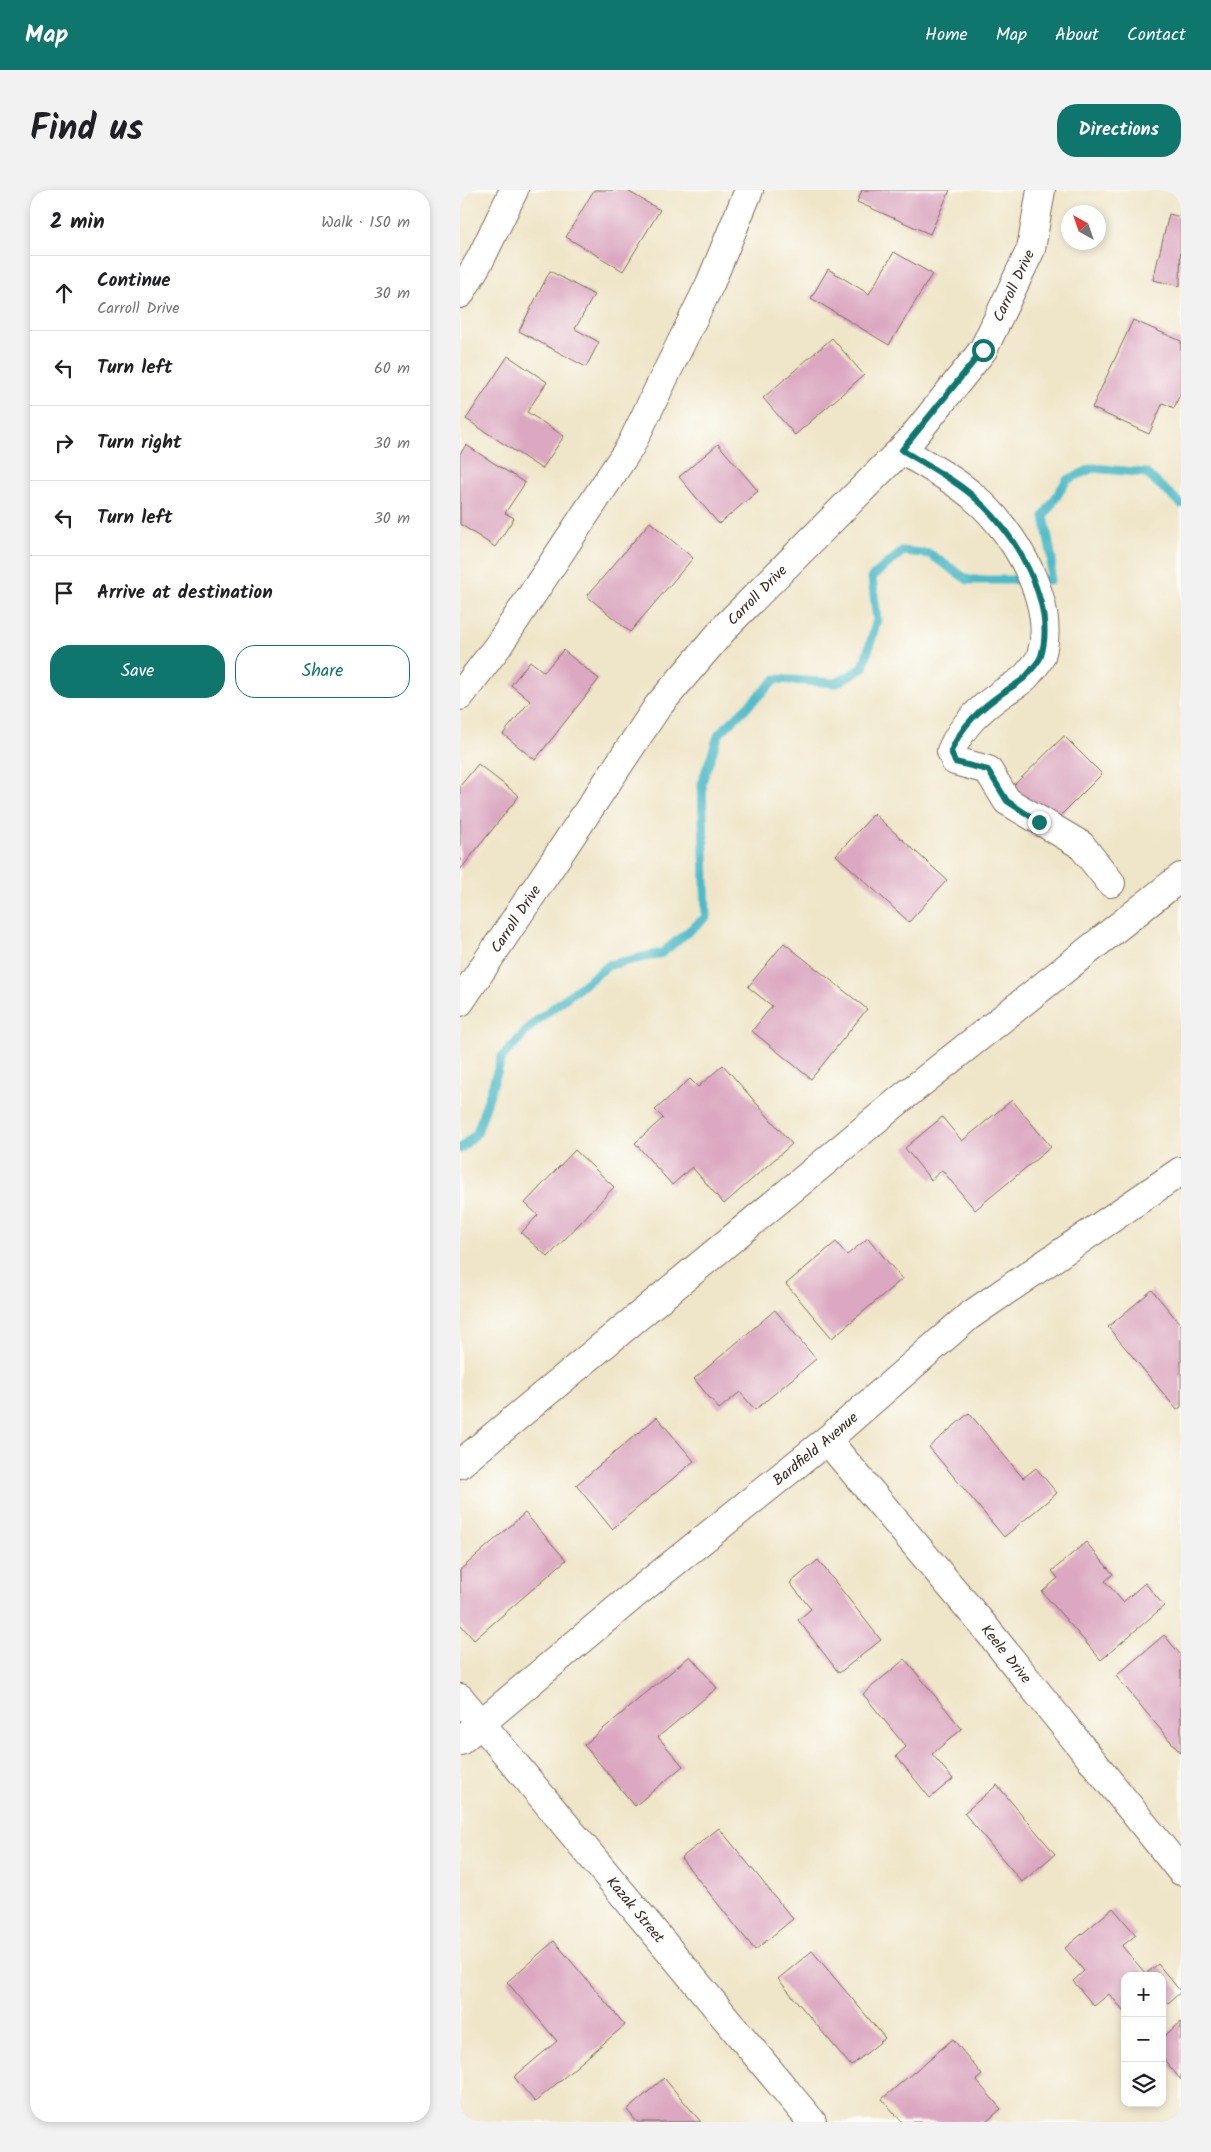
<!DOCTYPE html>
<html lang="en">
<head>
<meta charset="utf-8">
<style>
	body { margin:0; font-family:Kalam,sans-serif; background:#f2f2f2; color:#202124 }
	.controls { position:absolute; right:15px; bottom:15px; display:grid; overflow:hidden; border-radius:10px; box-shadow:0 2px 8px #0003 }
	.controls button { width:45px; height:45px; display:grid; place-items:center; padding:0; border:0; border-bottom:1px solid #e0e0e0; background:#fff; color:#202124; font:25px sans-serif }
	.compass { position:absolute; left:601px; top:15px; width:45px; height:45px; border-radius:50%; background:#fff; box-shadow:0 2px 8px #0003; rotate:320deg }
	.stop { position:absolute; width:15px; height:15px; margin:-11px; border:4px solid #0f766e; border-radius:50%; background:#fff }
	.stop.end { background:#0f766e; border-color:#fff; box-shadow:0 1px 5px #0008 }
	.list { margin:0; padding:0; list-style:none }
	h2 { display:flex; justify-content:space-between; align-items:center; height:65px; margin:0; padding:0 20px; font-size:21px }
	h2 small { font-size:16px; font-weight:400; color:#757577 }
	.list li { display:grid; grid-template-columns:32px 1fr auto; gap:15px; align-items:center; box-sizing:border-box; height:75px; padding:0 20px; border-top:1px solid #e0e0e0 }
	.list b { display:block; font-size:19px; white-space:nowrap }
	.list p { margin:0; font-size:16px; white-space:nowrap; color:#757577 }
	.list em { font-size:16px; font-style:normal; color:#757577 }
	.actions { display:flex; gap:10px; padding:15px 20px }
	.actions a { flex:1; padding:11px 0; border:1px solid #0f766e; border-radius:20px; text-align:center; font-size:18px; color:#0f766e }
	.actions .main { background:#0f766e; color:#fff }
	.icon { flex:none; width:28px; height:28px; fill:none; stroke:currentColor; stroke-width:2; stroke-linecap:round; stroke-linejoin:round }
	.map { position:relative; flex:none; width:721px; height:1932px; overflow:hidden; border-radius:20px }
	header { display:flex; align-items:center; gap:30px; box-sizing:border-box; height:70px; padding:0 25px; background:#0f766e; color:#fff }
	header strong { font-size:24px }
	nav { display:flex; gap:28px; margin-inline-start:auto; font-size:18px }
	.intro { display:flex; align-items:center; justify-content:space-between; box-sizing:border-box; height:120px; padding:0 30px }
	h1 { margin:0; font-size:35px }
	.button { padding:12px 22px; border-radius:20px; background:#0f766e; color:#fff; font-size:18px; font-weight:700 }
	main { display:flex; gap:30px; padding:0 30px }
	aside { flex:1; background:#fff; border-radius:20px; box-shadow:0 2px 8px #0003 }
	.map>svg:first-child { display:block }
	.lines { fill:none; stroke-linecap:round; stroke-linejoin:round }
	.stream { stroke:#4dbac7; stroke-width:9 }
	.building { fill:#dca8c1 }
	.minor-casing { stroke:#7a6b5a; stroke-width:30 }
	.minor { stroke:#fff; stroke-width:28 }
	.route { stroke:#0f766e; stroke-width:6 }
	.labels { text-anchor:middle; stroke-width:4; stroke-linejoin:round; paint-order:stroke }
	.street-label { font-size:15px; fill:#3b2a1e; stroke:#fdfcf7 }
</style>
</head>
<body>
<header>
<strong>Map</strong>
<nav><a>Home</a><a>Map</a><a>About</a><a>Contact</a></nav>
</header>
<div class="intro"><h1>Find us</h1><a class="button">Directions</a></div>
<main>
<aside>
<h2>2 min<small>Walk · 150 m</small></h2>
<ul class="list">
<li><svg class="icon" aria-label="ahead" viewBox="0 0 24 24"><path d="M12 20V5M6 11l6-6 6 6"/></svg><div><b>Continue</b><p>Carroll Drive</p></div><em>30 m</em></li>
<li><svg class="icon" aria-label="left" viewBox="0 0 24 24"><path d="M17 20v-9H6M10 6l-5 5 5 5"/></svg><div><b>Turn left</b></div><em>60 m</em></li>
<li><svg class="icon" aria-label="right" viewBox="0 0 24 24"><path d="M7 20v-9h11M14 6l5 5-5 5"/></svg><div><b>Turn right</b></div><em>30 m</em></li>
<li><svg class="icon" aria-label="left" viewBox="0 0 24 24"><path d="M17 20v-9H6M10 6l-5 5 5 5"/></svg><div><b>Turn left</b></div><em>30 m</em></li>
<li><svg class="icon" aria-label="arrive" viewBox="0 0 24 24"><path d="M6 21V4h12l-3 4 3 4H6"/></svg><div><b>Arrive at destination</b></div></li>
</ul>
<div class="actions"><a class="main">Save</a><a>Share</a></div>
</aside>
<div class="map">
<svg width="721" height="1932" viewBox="0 0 721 1932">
	<rect width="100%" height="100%" fill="#fdfcf7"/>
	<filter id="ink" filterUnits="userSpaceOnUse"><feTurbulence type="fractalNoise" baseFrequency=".02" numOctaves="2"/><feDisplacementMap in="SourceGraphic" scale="10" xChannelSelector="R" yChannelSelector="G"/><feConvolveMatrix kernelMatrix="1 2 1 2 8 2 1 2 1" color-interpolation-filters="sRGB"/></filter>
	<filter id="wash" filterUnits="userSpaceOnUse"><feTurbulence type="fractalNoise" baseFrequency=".0096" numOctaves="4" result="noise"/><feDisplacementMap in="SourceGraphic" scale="20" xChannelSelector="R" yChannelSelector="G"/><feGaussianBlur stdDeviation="1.12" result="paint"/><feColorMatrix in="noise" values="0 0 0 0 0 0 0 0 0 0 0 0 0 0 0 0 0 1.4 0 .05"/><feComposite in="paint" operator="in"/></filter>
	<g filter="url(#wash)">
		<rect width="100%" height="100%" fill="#efe5c8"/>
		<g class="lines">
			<path class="stream" d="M 0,959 L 17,943 L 42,867 L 76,831 L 149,775 L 202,763 L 246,727 L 242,592 L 259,544 L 316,489 L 376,493 L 403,478 L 417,430 L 412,387 L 443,361 L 470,364 L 508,390 L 590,390 L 592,369 L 584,326 L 607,290 L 633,278 L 686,283 L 721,314"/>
		</g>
		<g id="blocks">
			<g class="building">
				<path d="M 134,0 L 166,0 L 200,20 L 163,81 L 106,47 Z"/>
				<path d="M 402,0 L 490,0 L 470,44 L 397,12 Z"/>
				<path d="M 709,24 L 721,27 L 720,96 L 693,90 Z"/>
				<path d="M 434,62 L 472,84 L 429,155 L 351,108 L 368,79 L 409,104 Z"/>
				<path d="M 90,81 L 134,105 L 115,139 L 139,152 L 126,177 L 59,141 Z"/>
				<path d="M 673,130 L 721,151 L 721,202 L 714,218 L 703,213 L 689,244 L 632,218 Z"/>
				<path d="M 372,148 L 404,185 L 335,245 L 303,208 Z"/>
				<path d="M 48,166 L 87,192 L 67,222 L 104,246 L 82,279 L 6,229 Z"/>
				<path d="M 258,254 L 298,301 L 259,334 L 219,287 Z"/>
				<path d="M 6,255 L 65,293 L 45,323 L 54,328 L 35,357 L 0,334 L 0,264 Z"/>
				<path d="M 190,332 L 233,368 L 170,442 L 127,406 Z"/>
				<path d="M 103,460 L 139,489 L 75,570 L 43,544 L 70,511 L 51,495 L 70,471 L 84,482 Z"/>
				<path d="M 604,546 L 642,584 L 590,636 L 552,597 Z"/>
				<path d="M 18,574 L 59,606 L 0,680 L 0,596 Z"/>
				<path d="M 414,624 L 487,690 L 449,732 L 376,665 Z"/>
				<path d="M 324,753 L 407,819 L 351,889 L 292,841 L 312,816 L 288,797 Z"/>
				<path d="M 263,875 L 332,954 L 264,1014 L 232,977 L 212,995 L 175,953 L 203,928 L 195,920 L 230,889 L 238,897 Z"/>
				<path d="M 552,910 L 591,957 L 515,1020 L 482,980 L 471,990 L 445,958 L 482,927 L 502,951 Z"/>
				<path d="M 115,960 L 154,997 L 88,1067 L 61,1043 L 78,1025 L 65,1013 Z"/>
				<path d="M 408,1048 L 442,1089 L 372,1148 L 326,1094 L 376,1052 L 387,1065 Z"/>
				<path d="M 692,1100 L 721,1135 L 721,1217 L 717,1220 L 648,1137 Z"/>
				<path d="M 315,1120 L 356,1169 L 295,1220 L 280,1202 L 259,1219 L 234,1189 Z"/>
				<path d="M 509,1223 L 563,1288 L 576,1278 L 597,1303 L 544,1347 L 469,1257 Z"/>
				<path d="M 197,1227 L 234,1271 L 152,1339 L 116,1295 Z"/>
				<path d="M 65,1323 L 106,1370 L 14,1450 L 0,1434 L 0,1380 Z"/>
				<path d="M 626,1352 L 653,1384 L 645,1391 L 663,1412 L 685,1393 L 704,1416 L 641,1470 L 582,1402 L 598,1388 L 592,1381 Z"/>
				<path d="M 358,1370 L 421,1450 L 379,1483 L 338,1430 L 351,1419 L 330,1393 Z"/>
				<path d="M 704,1445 L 721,1465 L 721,1564 L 656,1486 Z"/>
				<path d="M 230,1466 L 257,1498 L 198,1547 L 223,1576 L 175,1616 L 124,1555 Z"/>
				<path d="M 445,1469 L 502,1539 L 472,1564 L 493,1589 L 470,1608 L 436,1566 L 446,1557 L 403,1504 Z"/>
				<path d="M 537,1595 L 595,1664 L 562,1692 L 504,1623 Z"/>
				<path d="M 259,1638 L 333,1729 L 295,1760 L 221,1668 Z"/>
				<path d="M 653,1718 L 676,1745 L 662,1756 L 686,1784 L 698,1774 L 721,1802 L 702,1818 L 702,1786 L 665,1786 L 665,1822 L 649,1804 L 634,1816 L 613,1791 L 624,1781 L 605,1758 Z"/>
				<path d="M 94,1751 L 165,1835 L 75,1912 L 54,1887 L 97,1851 L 47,1792 Z"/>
				<path d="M 352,1761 L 425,1848 L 391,1876 L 318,1789 Z"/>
				<path d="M 721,1832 L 721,1890 L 702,1867 L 702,1848 Z"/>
				<path d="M 493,1849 L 522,1885 L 516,1890 L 541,1919 L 526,1932 L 442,1932 L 422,1909 Z"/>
				<path d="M 204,1888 L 241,1932 L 177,1932 L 167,1920 Z"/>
			</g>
		</g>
	</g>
	<g filter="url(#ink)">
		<use href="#blocks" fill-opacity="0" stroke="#7a6b5a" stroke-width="1"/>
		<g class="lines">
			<g class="minor-casing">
				<g id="minor">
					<path d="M 0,104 L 21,68 L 54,0"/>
					<path d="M 442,260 C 466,275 494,289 515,308 C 554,341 597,413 581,466 C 579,472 572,479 568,484 C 562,492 551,497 544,502 C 521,518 502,535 491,561 L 495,571 L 528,580 L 547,611 L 621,655 L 651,693"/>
					<path d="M 0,506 L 38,456 L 170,257 L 250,94 L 289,0"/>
					<path id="s1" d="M 0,812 L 198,516 L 268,434 L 449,252 L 523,160 L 571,59 L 581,0"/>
					<path id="s2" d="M 367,1250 L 524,1436 L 721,1681"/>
					<path d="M 0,1274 L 442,908 L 721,687"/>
					<path id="s3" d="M 0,1508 L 352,1932"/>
					<path id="s4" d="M 0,1551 L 174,1405 L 367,1250 L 509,1126 L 721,981"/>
				</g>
			</g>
			<use href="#minor" class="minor"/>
		</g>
	</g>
	<g class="lines" filter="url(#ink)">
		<path class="route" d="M 523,160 L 442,260 C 466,275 494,289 515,308 C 554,341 597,413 581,466 C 579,472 572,479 568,484 C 562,492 551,497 544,502 C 521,518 502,535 491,561 L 495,572 L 528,580 L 547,611 L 579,632"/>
	</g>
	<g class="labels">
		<g class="street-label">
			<text dy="5" stroke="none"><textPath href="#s1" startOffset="910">Carroll Drive</textPath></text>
			<text dy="5" stroke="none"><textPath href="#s1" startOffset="505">Carroll Drive</textPath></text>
			<text dy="5" stroke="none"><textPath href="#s1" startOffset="100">Carroll Drive</textPath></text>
			<text dy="5" stroke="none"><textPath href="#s4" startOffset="460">Bardfield Avenue</textPath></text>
			<text dy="5" stroke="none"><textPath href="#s2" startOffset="279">Keele Drive</textPath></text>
			<text dy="5" stroke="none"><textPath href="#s3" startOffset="275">Kazak Street</textPath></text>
		</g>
	</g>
</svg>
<div class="controls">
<button>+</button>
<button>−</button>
<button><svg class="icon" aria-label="layers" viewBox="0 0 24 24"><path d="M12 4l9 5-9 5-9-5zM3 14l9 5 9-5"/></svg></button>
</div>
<svg class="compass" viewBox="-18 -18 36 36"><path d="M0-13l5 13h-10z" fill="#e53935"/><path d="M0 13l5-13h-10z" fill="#757577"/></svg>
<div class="stop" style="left:523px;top:160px"></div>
<div class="stop end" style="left:579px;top:632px"></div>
</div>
</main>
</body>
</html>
